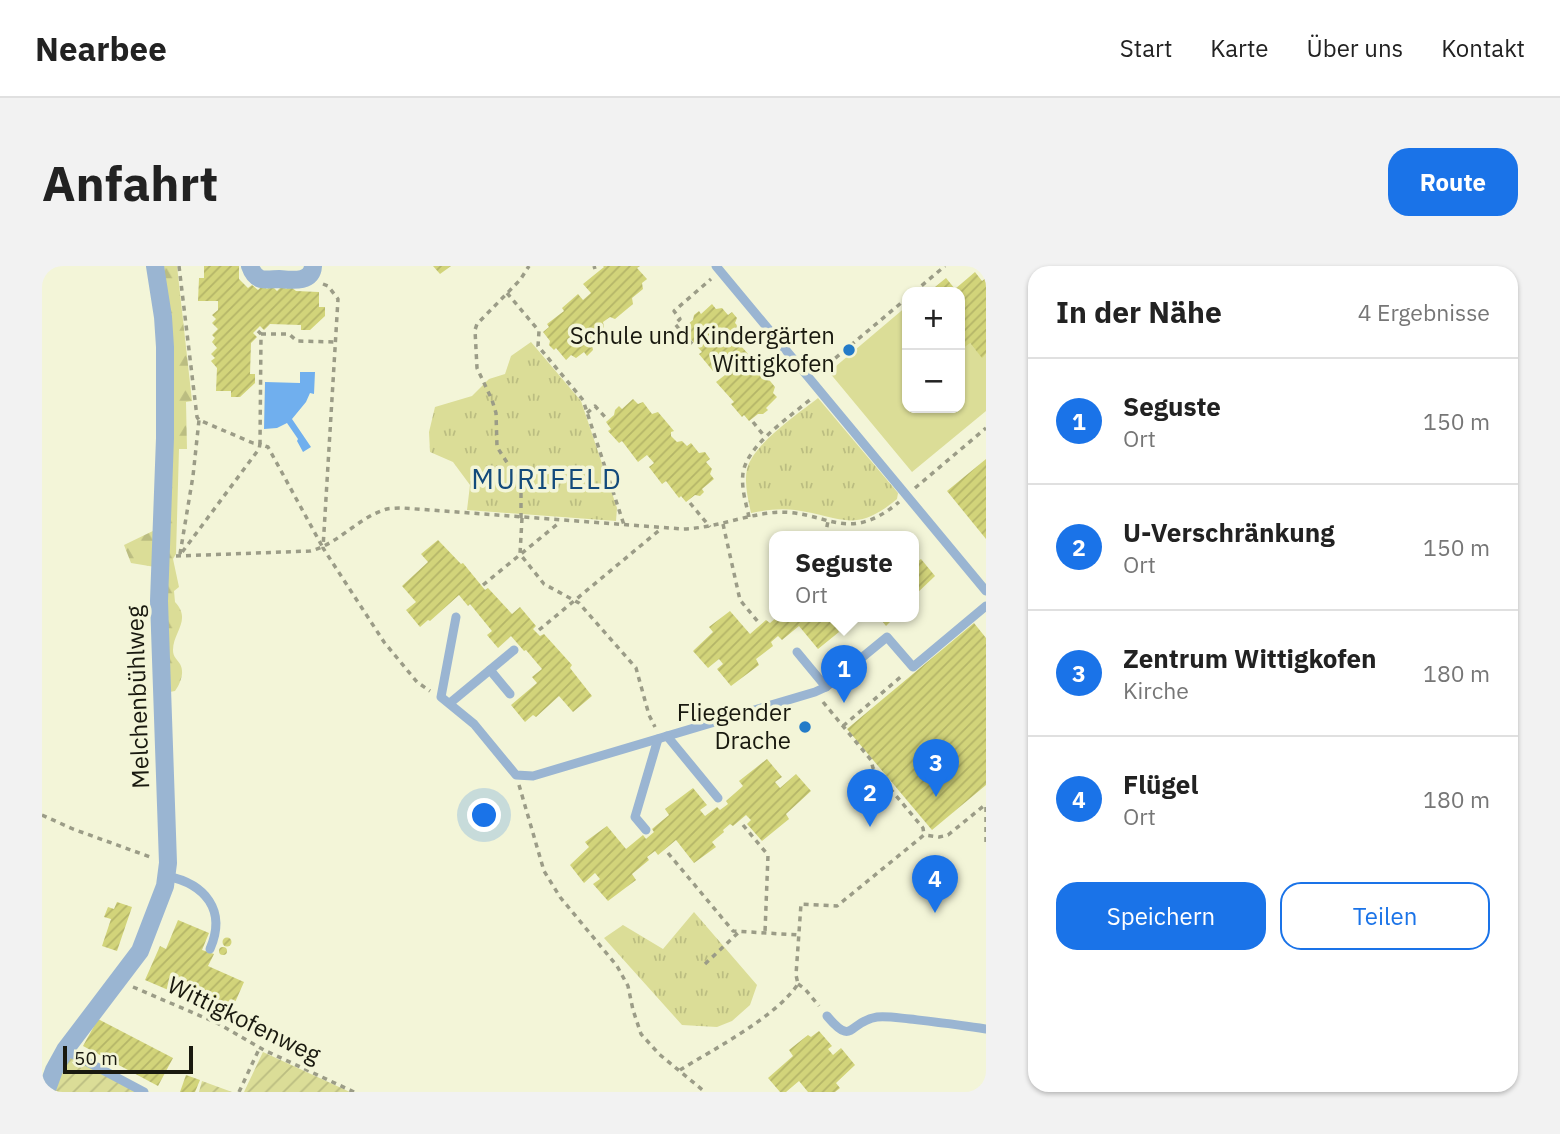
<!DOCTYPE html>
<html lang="de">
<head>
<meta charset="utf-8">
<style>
	body { margin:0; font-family:"IBM Plex Sans",sans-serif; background:#f2f2f2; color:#222 }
	.controls { position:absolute; right:21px; top:21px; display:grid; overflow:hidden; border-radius:14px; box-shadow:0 2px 5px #0004 }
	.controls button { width:63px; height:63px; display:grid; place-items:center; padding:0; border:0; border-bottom:2px solid #e0e0e0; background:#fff; color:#222; font:35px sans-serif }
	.scale { position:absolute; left:21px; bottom:18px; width:130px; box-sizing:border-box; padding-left:7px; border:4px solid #19190f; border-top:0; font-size:19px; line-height:24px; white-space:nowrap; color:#19190f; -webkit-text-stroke:5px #f3f5d8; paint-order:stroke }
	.you { position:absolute; left:443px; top:550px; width:24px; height:24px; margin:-18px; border:5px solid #fff; border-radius:50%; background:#1a73e8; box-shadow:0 0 0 10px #1a73e833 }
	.badge { display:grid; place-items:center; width:46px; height:46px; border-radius:50%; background:#1a73e8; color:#fff; font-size:23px; font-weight:700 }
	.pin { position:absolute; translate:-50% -58px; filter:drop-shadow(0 2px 4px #0008) }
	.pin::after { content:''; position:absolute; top:37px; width:24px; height:21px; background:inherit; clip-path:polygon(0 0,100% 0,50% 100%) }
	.popup { position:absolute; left:727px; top:265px; width:150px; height:91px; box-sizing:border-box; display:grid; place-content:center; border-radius:14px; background:#fff; filter:drop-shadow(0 2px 5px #0005); font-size:23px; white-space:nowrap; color:#767676 }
	.popup b { font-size:26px; color:#222 }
	.popup::after { content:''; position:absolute; left:50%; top:100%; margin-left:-14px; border:14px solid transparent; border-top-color:#fff }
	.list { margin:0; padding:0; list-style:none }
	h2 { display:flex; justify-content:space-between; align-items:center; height:91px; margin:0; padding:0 28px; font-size:30px }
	h2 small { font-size:23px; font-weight:400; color:#767676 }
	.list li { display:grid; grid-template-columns:46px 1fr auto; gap:21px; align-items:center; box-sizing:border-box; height:126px; padding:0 28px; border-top:2px solid #e0e0e0 }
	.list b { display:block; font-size:26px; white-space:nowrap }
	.list p { margin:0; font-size:23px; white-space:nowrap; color:#767676 }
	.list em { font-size:23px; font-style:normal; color:#767676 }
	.actions { display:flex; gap:14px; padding:21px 28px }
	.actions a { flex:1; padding:16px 0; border:2px solid #1a73e8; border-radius:21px; text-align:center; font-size:24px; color:#1a73e8 }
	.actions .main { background:#1a73e8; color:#fff }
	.map { position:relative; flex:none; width:944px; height:826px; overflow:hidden; border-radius:21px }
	header { display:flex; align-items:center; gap:42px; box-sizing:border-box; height:98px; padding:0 35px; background:#fff; border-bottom:2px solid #e0e0e0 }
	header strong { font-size:33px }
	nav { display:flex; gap:38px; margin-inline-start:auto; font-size:24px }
	.intro { display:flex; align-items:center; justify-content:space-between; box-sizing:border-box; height:168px; padding:0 42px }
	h1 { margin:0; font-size:49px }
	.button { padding:18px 32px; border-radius:21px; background:#1a73e8; color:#fff; font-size:24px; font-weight:700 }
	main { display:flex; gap:42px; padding:0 42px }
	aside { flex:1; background:#fff; border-radius:21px; box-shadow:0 2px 5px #0004 }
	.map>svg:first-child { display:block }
	.grass { fill:#dbdd97 }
	.forest { fill:url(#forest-firs) }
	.park { fill:url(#park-tufts) }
	.garden { fill:url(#garden-furrows) }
	.water { fill:#70afee }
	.building { fill:url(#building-hatch) }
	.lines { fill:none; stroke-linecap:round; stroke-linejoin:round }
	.path { stroke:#9b9c87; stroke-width:3.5; stroke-dasharray:5 5; stroke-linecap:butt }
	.lane { stroke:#9ab5d2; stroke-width:9 }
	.street { stroke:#9ab5d2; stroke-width:18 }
	.poi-dot { fill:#237bc8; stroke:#f3f5d8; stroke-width:2.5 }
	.labels { text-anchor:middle; stroke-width:7; stroke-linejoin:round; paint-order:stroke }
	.poi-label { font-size:24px; fill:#19190f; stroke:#f3f5d8; text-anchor:end }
	.street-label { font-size:24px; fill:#19190f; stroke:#f3f5d8 }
	.quarter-label { font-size:28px; letter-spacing:2px; fill:#134a7b; stroke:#f3f5d8 }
</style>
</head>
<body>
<header>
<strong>Nearbee</strong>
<nav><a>Start</a><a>Karte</a><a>Über uns</a><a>Kontakt</a></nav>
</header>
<div class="intro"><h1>Anfahrt</h1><a class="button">Route</a></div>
<main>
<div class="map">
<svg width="944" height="826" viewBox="0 0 944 826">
	<defs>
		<pattern id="forest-firs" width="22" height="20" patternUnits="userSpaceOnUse" patternTransform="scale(1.75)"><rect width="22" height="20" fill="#dbdd97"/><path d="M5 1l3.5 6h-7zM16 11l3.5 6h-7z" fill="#bbbd81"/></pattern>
		<pattern id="park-tufts" width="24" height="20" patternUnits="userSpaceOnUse" patternTransform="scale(1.75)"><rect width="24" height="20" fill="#dbdd97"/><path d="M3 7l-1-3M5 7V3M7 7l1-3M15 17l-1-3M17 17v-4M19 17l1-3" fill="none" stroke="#bbbd81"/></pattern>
		<pattern id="garden-furrows" width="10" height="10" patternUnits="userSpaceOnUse" patternTransform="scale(1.75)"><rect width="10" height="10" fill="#dbdd97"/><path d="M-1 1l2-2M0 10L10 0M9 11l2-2" fill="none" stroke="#bbbd81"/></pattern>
		<pattern id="building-hatch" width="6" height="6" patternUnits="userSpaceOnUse" patternTransform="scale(1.75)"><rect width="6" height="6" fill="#d2d47a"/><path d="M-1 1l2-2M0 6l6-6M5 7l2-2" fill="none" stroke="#b4b568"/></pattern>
	</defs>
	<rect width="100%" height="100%" fill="#f3f5d8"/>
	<path class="grass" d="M 918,28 L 944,60 L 928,77 L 940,91 L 944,88 L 944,145 L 870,206 L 787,106 L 865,40 L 865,142 L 918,142 Z"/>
	<path class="forest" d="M 115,0 L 135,0 L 150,135 L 144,136 L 145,183 L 137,183 L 134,288 L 131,293 L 137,321 L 132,325 L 133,336 C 150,354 131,366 131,384 C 131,391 135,393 138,398 C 143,407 138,418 133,425 L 122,427 L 119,302 L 89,297 L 82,279 L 115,263 Z"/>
	<g class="park">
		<path d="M 489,76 L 539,135 L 575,242 L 574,255 L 425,244 L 428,219 L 411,196 L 388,186 L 387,166 L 393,141 L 430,130 L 447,113 L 463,108 L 469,90 Z"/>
		<path d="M 776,132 L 856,227 L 855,233 C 812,269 799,250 753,244 C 738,242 724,244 709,247 C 706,233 702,217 705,203 C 711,178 756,148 776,132 Z"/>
		<path d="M 652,646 L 715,719 L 708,739 L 690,755 L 675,761 L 640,759 L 562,672 L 581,659 L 621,683 Z"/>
	</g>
	<g class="garden">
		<path d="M 221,786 L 308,826 L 202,826 Z"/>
		<path d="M 29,789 L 99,826 L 10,826 Z"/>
		<path d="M 160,815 L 190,826 L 157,826 Z"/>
	</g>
	<path class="water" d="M 258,106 L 273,106 L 272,128 L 268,127 L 264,136 L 250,153 L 269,181 L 261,186 L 255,175 L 256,173 L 245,157 L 235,162 L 222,163 L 223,116 L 258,117 Z"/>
	<g class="building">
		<path d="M 162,0 L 197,0 L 197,13 L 206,22 L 210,19 L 216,24 L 221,19 L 225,23 L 229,19 L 235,25 L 241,19 L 244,23 L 248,20 L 254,25 L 277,26 L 277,41 L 283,41 L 283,50 L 268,64 L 259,64 L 259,59 L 228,58 L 222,64 L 218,60 L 211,67 L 215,71 L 209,77 L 208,108 L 213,108 L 213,117 L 198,131 L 189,131 L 189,125 L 174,125 L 175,102 L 169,95 L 173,92 L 169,88 L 175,82 L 170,76 L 173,72 L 170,69 L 176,63 L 170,57 L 174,53 L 170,49 L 176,44 L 176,35 L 156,35 L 157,12 L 162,12 Z"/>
		<path d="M 391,0 L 409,0 L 398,8 Z"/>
		<path d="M 561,0 L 598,0 L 595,2 L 605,13 L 600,17 L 601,23 L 590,32 L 591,38 L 573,53 L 568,51 L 561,56 L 562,62 L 557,66 L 560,70 L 550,79 L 551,84 L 545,90 L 542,86 L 534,92 L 529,89 L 524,94 L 514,82 L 512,84 L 507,79 L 508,75 L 501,66 L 507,61 L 505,58 L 522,45 L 520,42 L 536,28 L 541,34 L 549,27 L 541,18 L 562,1 Z"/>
		<path d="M 933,6 L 940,15 L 944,12 L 944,88 L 940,92 L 928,77 L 920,83 L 918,80 L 918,26 L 887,26 L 904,12 L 913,23 Z"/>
		<path d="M 670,38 L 674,43 L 680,42 L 686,49 L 690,46 L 695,52 L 693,57 L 702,67 L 698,71 L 702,76 L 700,81 L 706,88 L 711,87 L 727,105 L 724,107 L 724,110 L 733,121 L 731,127 L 735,131 L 724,142 L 726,144 L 721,148 L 716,148 L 707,155 L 702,149 L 700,151 L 689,138 L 692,136 L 674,116 L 683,109 L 676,100 L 671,105 L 657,88 L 660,86 L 646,70 L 648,68 L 643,61 L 651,54 L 652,49 L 657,45 L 659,48 Z"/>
		<path d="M 591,133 L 596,138 L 601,136 L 610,148 L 616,146 L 632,165 L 629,166 L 629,170 L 635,176 L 640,175 L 645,180 L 649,177 L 657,187 L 663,186 L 668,193 L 664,196 L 670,203 L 668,208 L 672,213 L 660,223 L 662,226 L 658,230 L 653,229 L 644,236 L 639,230 L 637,232 L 624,215 L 620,218 L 607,201 L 612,197 L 605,189 L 596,196 L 580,175 L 577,177 L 566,165 L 569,163 L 564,156 L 572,149 L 573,144 L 577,140 L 580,143 Z"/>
		<path d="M 944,193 L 944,273 L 905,225 Z"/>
		<path d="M 396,274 L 419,298 L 421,297 L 443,324 L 446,322 L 470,348 L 478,341 L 494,360 L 491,363 L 498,370 L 502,368 L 530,399 L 528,402 L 550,430 L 531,446 L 517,430 L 494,451 L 491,449 L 483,456 L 469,439 L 495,417 L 490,411 L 500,403 L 484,384 L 482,385 L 469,370 L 456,382 L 445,369 L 450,365 L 428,338 L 426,340 L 417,329 L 388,355 L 386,354 L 378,361 L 364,344 L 374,336 L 360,320 L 386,296 L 379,288 Z"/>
		<path d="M 879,293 L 893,310 L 872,330 L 872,298 Z"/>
		<path d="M 688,345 L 708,368 L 724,354 L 728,357 L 735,351 L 806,351 L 794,361 L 797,366 L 776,383 L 757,360 L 740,374 L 736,370 L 729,376 L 731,380 L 714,393 L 717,399 L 689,420 L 675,403 L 681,398 L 677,393 L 666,402 L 651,385 L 671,366 L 667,361 Z"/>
		<path d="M 837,351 L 853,351 L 844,360 Z"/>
		<path d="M 932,357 L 944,372 L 944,519 L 890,564 L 805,463 Z"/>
		<path d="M 725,493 L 740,511 L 733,516 L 738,522 L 754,508 L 769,525 L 744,548 L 747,553 L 720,575 L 705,558 L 709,554 L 704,549 L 691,560 L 688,558 L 681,564 L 682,566 L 670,576 L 674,581 L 652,597 L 634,574 L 616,589 L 613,585 L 605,591 L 607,594 L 590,608 L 594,614 L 566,635 L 551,618 L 558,613 L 553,607 L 542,617 L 528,599 L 547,581 L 543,576 L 565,560 L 584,583 L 601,569 L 604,573 L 612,566 L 610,563 L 627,549 L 623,543 L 651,522 L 665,539 L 658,544 L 663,550 L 675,541 L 678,544 L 686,538 L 684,535 L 701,520 L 697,515 Z"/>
		<path d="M 75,636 L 90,641 L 75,685 L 60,680 L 69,653 L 62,651 L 66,641 L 72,643 Z"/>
		<path d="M 136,654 L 167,667 L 160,684 L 172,688 L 166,700 L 202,716 L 187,750 L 103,714 L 118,680 L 124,683 Z"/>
		<circle cx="185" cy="676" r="4.5"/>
		<circle cx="181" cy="685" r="4"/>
		<path d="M 56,753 L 131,792 L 116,820 L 41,780 Z"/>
		<path d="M 777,765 L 790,780 L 786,783 L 791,789 L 799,782 L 813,799 L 794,817 L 798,822 L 793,826 L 766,826 L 757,815 L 744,826 L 738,826 L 726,812 L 751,790 L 747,784 L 766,769 L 769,771 Z"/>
		<path d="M 144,809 L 158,814 L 153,826 L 138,826 Z"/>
	</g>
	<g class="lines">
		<g class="path">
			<path d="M 137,0 L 155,151 L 157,154 L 211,177 L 218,178 L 217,183 L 138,289"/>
			<path d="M 552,0 L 553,3"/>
			<path d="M 281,18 L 286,20 L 296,33 L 281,282 L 342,376 L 375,416 L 388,425"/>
			<path d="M 872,26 L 903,0"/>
			<path d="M 465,27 L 497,65 L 496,80 L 541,134 L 582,259"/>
			<path d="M 216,65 L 219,68 L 218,178 L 226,181 L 280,280"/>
			<path d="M 219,68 L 247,68 L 255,75 L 294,76"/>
			<path d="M 650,78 L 633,58 L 638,53 L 632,45 L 669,13"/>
			<path d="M 778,105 L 865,32"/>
			<path d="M 545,147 L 553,140 L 564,152"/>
			<path d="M 711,156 L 723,171"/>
			<path d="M 873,222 L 944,162"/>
			<path d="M 648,237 L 668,261"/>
			<path d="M 707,251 C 704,237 699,222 701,207 C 705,179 749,150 770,132"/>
			<path d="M 479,252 L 479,218 L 455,181 L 454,147 L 450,134 L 435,102 L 433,64 L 435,58 L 478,14 L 487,0"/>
			<path d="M 480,252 L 478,288 L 502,318 L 537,337 L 594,402 L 607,449 L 613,461"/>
			<path d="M 681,258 L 698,334 L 717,357"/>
			<path d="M 783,271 L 786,255"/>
			<path d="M 138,288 L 151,210 L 157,154"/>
			<path d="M 134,290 L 268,285 C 297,278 316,251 345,243 C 350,242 356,242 361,242 L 641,263 C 672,262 697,251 727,247 C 782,240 802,282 857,236"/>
			<path d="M 441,319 L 518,256"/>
			<path d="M 497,364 L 620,262"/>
			<path d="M 781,436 L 829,494 L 831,502 L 881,562 L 882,569"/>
			<path d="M 801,460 L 861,409"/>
			<path d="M 477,519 L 502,605 L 518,631 L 575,700 L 586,720 L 591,744 L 599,768 L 617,788 L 663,826"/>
			<path d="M 944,541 L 944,580"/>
			<path d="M 0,549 L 31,563 L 111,592"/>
			<path d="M 701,559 L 726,589 L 723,666"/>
			<path d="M 626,587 L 691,665 L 757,669"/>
			<path d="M 663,698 L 698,665"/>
			<path d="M 756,718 L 763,723 L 777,740"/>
			<path d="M 91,721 L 175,757 L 222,784 L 312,826"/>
			<path d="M 638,804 C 672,783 734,751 756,718 L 754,709 L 759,638 L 795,640 L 882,569 L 897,571 L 906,569 L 944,538"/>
			<path d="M 197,826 L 218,781"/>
		</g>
		<g class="lane">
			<path d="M 674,0 L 944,325"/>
			<path d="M 414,351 L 399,431 L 432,458 L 474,509 L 491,510 L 773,426 L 784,421 L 845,371 L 871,401 L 944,340"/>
			<path d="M 755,386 L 784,421"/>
			<path d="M 448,404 L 468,428"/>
			<path d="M 408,437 L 472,384"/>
			<path d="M 625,470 L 676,532"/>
			<path d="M 604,564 L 593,551 L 616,473"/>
			<path d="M 125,610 C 163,618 185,644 168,683"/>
			<path d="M 785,750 C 812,782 806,755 835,751 C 846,750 857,752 868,753 C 893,756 919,759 944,763"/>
			<path d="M 23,784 L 102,826"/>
		</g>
		<g class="street">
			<path d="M 208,0 C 210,6 213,11 219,13 C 224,14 232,13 237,13 C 250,14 270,17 271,0"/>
			<path d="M 4,826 L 12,804 L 23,784 L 98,685 L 123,620 L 126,597 L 117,335 L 123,172 L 123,81 L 121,51 L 113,0"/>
		</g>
	</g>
	<g class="poi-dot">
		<circle cx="807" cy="84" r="7"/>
		<circle cx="763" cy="461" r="7"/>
	</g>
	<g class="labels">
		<g class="poi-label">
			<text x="793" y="78">Schule und Kindergärten<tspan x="793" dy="28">Wittigkofen</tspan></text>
			<text x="749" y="455">Fliegender<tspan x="749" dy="28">Drache</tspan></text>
		</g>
		<g class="street-label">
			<text transform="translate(96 431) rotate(-92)" y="8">Melchenbühlweg</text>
			<text transform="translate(202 754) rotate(26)" y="8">Wittigkofenweg</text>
		</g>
		<g class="quarter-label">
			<text x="505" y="223">MURIFELD</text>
		</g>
	</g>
</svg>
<div class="controls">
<button>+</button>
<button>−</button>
</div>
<div class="scale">50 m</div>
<div class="you"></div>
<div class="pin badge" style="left:802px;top:437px">1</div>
<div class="popup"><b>Seguste</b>Ort</div>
<div class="pin badge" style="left:828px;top:561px">2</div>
<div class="pin badge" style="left:894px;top:531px">3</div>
<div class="pin badge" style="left:893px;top:647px">4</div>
</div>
<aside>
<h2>In der Nähe<small>4 Ergebnisse</small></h2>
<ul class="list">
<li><span class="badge">1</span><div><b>Seguste</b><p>Ort</p></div><em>150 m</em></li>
<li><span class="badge">2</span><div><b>U-Verschränkung</b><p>Ort</p></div><em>150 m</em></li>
<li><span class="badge">3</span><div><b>Zentrum Wittigkofen</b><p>Kirche</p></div><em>180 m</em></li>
<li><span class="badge">4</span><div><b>Flügel</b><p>Ort</p></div><em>180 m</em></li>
</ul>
<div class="actions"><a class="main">Speichern</a><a>Teilen</a></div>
</aside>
</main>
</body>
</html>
